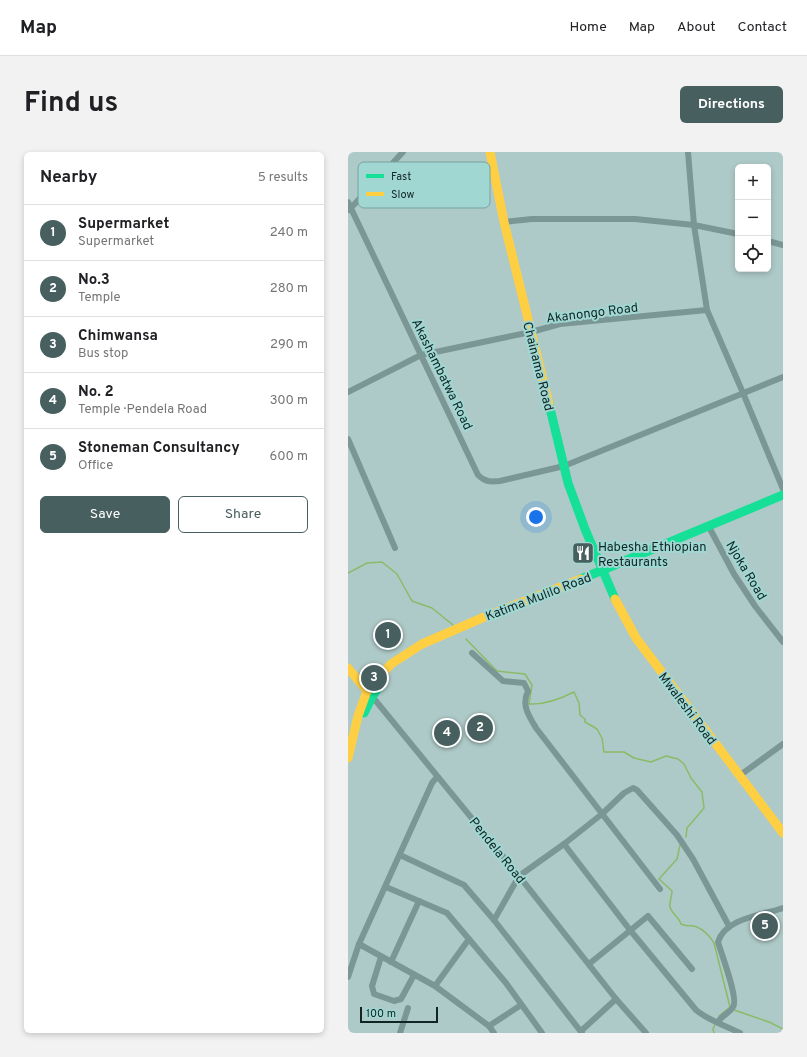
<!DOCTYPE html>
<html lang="en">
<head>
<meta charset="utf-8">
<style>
	body { margin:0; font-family:Overpass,sans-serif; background:#f2f2f2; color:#202124 }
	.controls { position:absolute; right:12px; top:12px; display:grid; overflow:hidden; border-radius:6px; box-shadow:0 2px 6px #0003 }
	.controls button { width:36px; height:36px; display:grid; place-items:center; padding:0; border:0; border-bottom:1px solid #e0e0e0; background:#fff; color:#202124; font:20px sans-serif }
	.scale { position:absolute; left:12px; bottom:10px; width:78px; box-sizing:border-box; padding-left:4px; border:2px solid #102625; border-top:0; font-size:11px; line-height:14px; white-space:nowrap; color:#102625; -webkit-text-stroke:3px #a1d7d3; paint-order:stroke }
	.you { position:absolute; left:188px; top:365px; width:14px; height:14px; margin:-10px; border:3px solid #fff; border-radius:50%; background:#1a73e8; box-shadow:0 0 0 6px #1a73e833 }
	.badge { display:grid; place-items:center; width:26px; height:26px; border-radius:50%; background:#475f5e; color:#fff; font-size:13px; font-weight:700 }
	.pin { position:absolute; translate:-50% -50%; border:2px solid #fff; box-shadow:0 1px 4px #0006 }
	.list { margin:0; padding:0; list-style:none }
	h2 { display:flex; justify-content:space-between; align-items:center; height:52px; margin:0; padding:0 16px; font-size:17px }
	h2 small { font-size:13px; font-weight:400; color:#757577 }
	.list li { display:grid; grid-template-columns:26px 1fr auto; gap:12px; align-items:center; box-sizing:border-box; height:56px; padding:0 16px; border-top:1px solid #e0e0e0 }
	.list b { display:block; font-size:15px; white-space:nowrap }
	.list p { margin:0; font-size:13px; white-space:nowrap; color:#757577 }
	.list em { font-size:13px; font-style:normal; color:#757577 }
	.actions { display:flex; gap:8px; padding:12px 16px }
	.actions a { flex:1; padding:9px 0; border:1px solid #475f5e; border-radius:6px; text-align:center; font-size:14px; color:#475f5e }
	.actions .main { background:#475f5e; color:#fff }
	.icon { flex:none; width:22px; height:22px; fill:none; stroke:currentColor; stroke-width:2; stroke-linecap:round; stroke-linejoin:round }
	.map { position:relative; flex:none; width:435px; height:881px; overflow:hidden; border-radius:6px }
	header { display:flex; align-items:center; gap:24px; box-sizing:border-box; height:56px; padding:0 20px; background:#fff; border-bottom:1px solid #e0e0e0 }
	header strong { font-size:19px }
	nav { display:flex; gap:22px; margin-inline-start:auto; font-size:14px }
	.intro { display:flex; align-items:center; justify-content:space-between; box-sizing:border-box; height:96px; padding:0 24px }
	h1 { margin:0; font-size:28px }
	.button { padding:10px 18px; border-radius:6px; background:#475f5e; color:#fff; font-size:14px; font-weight:700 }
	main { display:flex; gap:24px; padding:0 24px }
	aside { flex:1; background:#fff; border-radius:6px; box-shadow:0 2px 6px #0003 }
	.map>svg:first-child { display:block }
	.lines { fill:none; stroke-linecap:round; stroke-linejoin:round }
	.stream { stroke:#8abb67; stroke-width:1.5 }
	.street { stroke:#7b9795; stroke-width:6 }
	.fast { stroke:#16e098; stroke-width:9 }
	.slow { stroke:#ffcf43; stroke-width:9 }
	.labels { text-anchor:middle; stroke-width:4; stroke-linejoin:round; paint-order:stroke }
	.street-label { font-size:13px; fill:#102625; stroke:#a1d7d3 }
	.poi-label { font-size:13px; fill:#102625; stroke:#a1d7d3; text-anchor:start }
	.key { fill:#a1d7d3; stroke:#76a29f; stroke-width:1 }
	.key-label { font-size:11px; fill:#102625 }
</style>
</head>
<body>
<header>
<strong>Map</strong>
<nav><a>Home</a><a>Map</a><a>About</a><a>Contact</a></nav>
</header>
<div class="intro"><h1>Find us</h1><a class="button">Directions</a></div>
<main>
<aside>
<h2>Nearby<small>5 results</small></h2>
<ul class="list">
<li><span class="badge">1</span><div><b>Supermarket</b><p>Supermarket</p></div><em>240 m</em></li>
<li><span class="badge">2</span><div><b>No.3</b><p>Temple</p></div><em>280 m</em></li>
<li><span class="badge">3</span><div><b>Chimwansa</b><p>Bus stop</p></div><em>290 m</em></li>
<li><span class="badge">4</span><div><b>No. 2</b><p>Temple · Pendela Road</p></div><em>300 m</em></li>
<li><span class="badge">5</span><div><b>Stoneman Consultancy</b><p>Office</p></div><em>600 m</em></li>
</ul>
<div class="actions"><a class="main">Save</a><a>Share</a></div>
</aside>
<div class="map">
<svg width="435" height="881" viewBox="0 0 435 881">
	<rect width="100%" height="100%" fill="#aecac8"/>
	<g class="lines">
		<g class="stream">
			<path d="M 0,421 L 19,411 L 34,410 L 49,422 L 64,449 L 84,456 L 105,473"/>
			<path d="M 118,487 L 149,519 L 177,522 L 184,533 L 181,552 C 197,553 212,547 226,540 L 231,551 L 232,563 L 237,567 L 237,570 L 249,577 L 254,586 L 256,600 L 276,600 L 286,606 L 303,610 L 318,604 L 330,607 L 336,612 L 343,626 L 354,640 L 356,656 L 339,676 L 338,685"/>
			<path d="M 332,693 L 329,707 L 311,727 L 324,739 C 324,744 321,751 322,755 C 324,762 331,765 333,772 C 339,775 340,773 346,774 C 354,776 362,784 366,791 L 382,855 L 371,864"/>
			<path d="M 386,858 L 421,870 L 435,877"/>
			<path d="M 366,881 L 365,877 L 367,872"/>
		</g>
		<g class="street">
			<path d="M 340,0 L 346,73 L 359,158 L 395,241 L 435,337"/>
			<path d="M 0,50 L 130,323 C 137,330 142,330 152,329 L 216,314 L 435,225"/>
			<path d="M 1,58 L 55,0"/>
			<path d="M 156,70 L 184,67 L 287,67 L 346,73 L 390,82"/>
			<path d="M 420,89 L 435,93"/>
			<path d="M 0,240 L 73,203 L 183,180 L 212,172 L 359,158"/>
			<path d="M 0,287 L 47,396"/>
			<path d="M 361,375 L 386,422 L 407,454 L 435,490"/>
			<path d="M 124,501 L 155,529 L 176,531 L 180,539 C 173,553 181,564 188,576 L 312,737"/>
			<path d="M 23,543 L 171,724 L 268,847 L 298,881"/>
			<path d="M 391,624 L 435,592"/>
			<path d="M 216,692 L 282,778 L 348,858 C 361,869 377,873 392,881"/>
			<path d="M 52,703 L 116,733 L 146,768"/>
			<path d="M 38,735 L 99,761 L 158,831 L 194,881"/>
			<path d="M 11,792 L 87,834 L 141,874 L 146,881"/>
			<path d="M 33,805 L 24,834 L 26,842 L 46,849 L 53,847 L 66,823"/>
			<path d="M 43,810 L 71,749"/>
			<path d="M 241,812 L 300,764 L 344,817"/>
			<path d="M 0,825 L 11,792 L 84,631 L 89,625"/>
			<path d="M 87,834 L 121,787"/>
			<path d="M 370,870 C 374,863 382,861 385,855 C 391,847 373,801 370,790 C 377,766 415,763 435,756"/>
			<path d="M 141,874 L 173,853"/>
			<path d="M 233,879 L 268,847"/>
			<path d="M 52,881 L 60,856"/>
			<path d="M 234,881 L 146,768 L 171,724 L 216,692 L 254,662 L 276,641 L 285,636 L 289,638 L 329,683 L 345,707 L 381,774"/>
		</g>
		<g class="fast">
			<path d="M 201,252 L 220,331 L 237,377 L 267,447"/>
			<path d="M 233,427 L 435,343"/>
			<path d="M 16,561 L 24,545 L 35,529"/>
		</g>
		<g class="slow">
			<path d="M 142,0 L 156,70 L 201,252"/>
			<path d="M 267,447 L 288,486 L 435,681"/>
			<path d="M 0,516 L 19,539"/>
			<path d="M 0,606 L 10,564 L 19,539 L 43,512 L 74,492 L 141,463 L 233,427"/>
		</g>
	</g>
	<defs>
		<g id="restaurant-square" transform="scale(1.15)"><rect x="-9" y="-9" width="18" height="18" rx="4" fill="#475f5e" stroke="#a1d7d3"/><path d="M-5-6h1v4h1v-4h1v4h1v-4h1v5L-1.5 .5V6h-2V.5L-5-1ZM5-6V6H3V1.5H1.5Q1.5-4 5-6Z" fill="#fff"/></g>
	</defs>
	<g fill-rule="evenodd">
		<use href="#restaurant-square" x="235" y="401"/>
	</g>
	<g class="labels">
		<g class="street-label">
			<text transform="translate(244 160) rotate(-7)" y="5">Akanongo Road</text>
			<text transform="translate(191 214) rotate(76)" y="5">Chainama Road</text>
			<text transform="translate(95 222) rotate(64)" y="5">Akashambatwa Road</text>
			<text transform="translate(399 418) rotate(59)" y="5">Njoka Road</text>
			<text transform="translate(190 444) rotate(-21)" y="5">Katima Mulilo Road</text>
			<text transform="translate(340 556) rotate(53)" y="5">Mwaleshi Road</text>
			<text transform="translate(150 698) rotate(51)" y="5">Pendela Road</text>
		</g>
		<g class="poi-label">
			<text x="250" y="399">Habesha Ethiopian<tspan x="250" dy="15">Restaurants</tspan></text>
		</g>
	</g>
	<rect x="10" y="10" width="132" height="46" rx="6" class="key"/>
	<rect x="18" y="22" width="18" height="4" fill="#16e098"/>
	<rect x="18" y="40" width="18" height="4" fill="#ffcf43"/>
	<g class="key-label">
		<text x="43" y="28">Fast</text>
		<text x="43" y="46">Slow</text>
	</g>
</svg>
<div class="controls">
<button>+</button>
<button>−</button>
<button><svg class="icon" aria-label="locate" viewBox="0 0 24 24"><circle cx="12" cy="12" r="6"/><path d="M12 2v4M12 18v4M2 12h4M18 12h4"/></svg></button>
</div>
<div class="scale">100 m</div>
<div class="you"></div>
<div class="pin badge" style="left:40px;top:483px">1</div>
<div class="pin badge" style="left:132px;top:576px">2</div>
<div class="pin badge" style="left:26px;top:526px">3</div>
<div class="pin badge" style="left:99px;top:581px">4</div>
<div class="pin badge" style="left:417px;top:774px">5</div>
</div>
</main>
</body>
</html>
